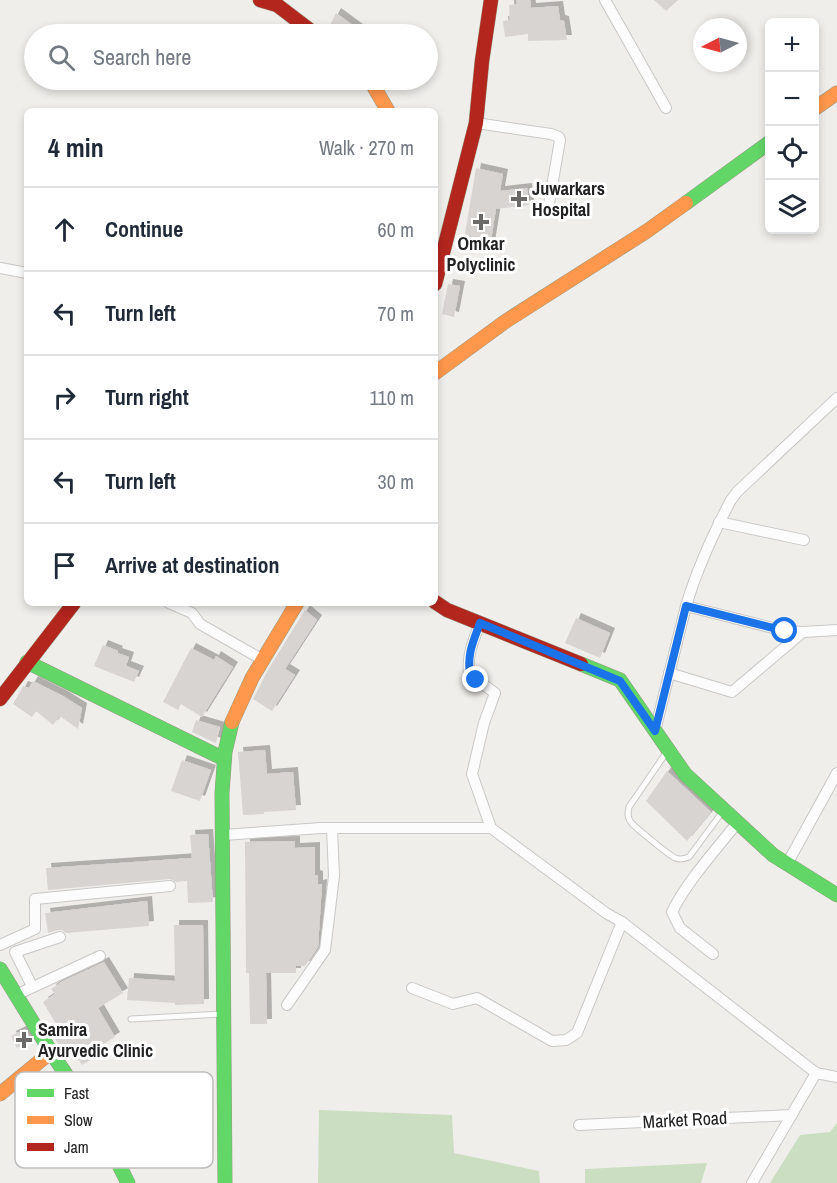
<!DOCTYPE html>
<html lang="en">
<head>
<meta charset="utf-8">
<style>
	body { margin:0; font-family:"Archivo Narrow",sans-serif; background:#f2f2f3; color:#1f2937 }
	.controls { position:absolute; right:18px; top:18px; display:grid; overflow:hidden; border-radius:9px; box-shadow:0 3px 9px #0003 }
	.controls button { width:54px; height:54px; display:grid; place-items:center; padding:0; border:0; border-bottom:2px solid #e0e1e3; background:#fff; color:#1f2937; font:30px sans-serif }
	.compass { position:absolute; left:693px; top:18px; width:54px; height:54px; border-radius:50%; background:#fff; box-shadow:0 3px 9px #0003; rotate:264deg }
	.stop { position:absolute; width:18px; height:18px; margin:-14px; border:4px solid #1a73e8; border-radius:50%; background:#fff }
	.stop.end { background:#1a73e8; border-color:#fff; box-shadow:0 2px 6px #0008 }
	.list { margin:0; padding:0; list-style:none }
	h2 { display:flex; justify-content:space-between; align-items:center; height:78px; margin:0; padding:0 24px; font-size:26px }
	h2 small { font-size:20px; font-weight:400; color:#747a83 }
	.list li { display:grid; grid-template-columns:39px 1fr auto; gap:18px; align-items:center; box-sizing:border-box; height:84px; padding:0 24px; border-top:2px solid #e0e1e3 }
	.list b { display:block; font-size:22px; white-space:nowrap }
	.list em { font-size:20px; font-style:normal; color:#747a83 }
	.icon { flex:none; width:33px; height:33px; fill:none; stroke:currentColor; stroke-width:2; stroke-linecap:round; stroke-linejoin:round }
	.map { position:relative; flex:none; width:837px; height:1183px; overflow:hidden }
	.search { position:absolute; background:#fff; box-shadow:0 3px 9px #0003; left:24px; top:24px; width:414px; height:66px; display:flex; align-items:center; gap:15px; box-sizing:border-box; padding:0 21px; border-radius:33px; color:#747a83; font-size:22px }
	.panel { position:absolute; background:#fff; box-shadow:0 3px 9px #0003; left:24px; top:108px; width:414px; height:498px; border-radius:9px }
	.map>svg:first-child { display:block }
	.forest { fill:#cbdec1 }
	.building { fill:#d7d4d2; filter:url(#shadow) }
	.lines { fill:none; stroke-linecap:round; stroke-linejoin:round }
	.lane-casing { stroke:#c9c8c7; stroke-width:7 }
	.street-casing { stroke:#c9c8c7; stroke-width:12 }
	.fast-casing { stroke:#999a82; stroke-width:15 }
	.slow-casing { stroke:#999a82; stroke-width:15 }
	.jam-casing { stroke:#999a82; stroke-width:15 }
	.lane { stroke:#fdfcfc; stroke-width:5 }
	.street { stroke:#fdfcfc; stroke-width:10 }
	.fast { stroke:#63d668; stroke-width:14 }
	.slow { stroke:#ff974d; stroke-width:14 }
	.jam { stroke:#b3261e; stroke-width:14 }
	.route { stroke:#1a73e8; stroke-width:8 }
	.poi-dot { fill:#6a6968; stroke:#fff; stroke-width:2 }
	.labels { text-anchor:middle; stroke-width:6; stroke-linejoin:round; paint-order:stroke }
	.poi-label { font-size:18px; font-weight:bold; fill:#222; stroke:#fff; text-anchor:start }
	.street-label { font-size:18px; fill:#222; stroke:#fff }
	.key { fill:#fff; stroke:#bdbdbd; stroke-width:1.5 }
	.key-label { font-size:16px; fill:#222 }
</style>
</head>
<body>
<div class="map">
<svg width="837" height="1183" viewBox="0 0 837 1183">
	<defs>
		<filter id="shadow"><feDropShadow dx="5" dy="-5" stdDeviation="0" flood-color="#0004"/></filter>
	</defs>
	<rect width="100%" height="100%" fill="#f0eeeb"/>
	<g class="forest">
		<path d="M 319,1110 L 452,1115 L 454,1153 L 539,1171 L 540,1183 L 318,1183 Z"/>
		<path d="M 837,1123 L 837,1183 L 770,1183 L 800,1135 L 830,1132 Z"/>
		<path d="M 707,1163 L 701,1183 L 585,1183 L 585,1169 Z"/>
	</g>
	<g class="building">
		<path d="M 516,0 L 530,0 L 531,8 L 558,6 L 560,20 L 564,21 L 567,40 L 528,41 L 528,34 L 505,37 L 503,21 L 510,20 L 509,5 L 517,4 Z"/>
		<path d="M 654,0 L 678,0 L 666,11 Z"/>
		<path d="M 336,13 L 358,29 L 354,34 L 337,34 L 328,29 Z"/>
		<path d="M 476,168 L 503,174 L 500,191 L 527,188 L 529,205 L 496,209 L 489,252 L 463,246 Z"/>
		<path d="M 448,284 L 460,286 L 454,317 L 442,314 Z"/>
		<path d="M 305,610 L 317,620 L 285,669 L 295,675 L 272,711 L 253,699 L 269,668 Z"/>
		<path d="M 576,618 L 610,633 L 600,658 L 565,643 Z"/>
		<path d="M 103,645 L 118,651 L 117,653 L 129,657 L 126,666 L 139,671 L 134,682 L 94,666 Z"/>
		<path d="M 191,648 L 214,660 L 216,656 L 233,667 L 202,717 L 181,704 L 178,710 L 163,702 Z"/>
		<path d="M 33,681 L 63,696 L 82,708 L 78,729 L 60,716 L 53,725 L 36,711 L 32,717 L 13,704 L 23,686 L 29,688 Z"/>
		<path d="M 196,720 L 220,727 L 216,743 L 192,732 Z"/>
		<path d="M 265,750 L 267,774 L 293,772 L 296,810 L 264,812 L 264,814 L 243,815 L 238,752 Z"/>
		<path d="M 182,760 L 211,770 L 200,801 L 171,791 Z"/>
		<path d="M 667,771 L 711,812 L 687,841 L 646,801 Z"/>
		<path d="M 208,834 L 213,902 L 188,903 L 187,881 L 176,882 L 170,879 L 48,890 L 46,868 L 192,858 L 190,835 Z"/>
		<path d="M 295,841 L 295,848 L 315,847 L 315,875 L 318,876 L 318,885 L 322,884 L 318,947 L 305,966 L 296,966 L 296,973 L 266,973 L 267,1024 L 250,1024 L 249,973 L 246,973 L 245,842 Z"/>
		<path d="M 147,901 L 149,926 L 66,933 L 62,930 L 58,930 L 48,933 L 45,913 Z"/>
		<path d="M 174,925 L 203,925 L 204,1004 L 175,1005 L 175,1003 L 127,1000 L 129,978 L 175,981 Z"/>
		<path d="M 104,962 L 123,993 L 98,1008 L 115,1037 L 94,1050 L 97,1056 L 82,1065 L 70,1046 L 63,1051 L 51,1033 L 58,1027 L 43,1002 L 55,994 L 51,989 L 63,981 Z"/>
		<path d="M 25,1029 L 32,1041 L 17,1048 L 11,1036 Z"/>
	</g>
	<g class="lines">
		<g class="lane-casing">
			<g id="lane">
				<path d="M 666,753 L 629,807 C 628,812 627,816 630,821 C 634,827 668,854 675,858 C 680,860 684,859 689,857 L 723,811"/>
				<path d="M 131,1019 L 222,1014"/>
			</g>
		</g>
		<g class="street-casing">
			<g id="street">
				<path d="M 605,0 L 666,108"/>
				<path d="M 476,123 L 551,134 L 559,137 L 560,140 L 549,204"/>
				<path d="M 0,268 L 27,273"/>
				<path d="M 719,522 L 804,540"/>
				<path d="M 169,603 L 192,613 L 200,624 L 263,660"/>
				<path d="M 686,606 L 785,631 L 803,632 L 837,630"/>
				<path d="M 480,623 C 473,642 467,654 469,674 L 495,693 L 484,723 L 472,774 L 491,828"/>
				<path d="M 669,673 L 732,692 L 803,632"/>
				<path d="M 655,731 L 686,606 C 697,569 713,534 731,500 L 737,492 L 837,398"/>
				<path d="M 223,835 L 321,828 L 491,828 L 606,913 L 622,922 L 816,1073 L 837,1077"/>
				<path d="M 787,864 L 837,773"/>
				<path d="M 0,945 L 35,929 L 35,899 L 170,886"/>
				<path d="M 713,954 L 680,928 L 672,912 C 688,880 715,851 737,823"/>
				<path d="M 32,986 L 15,952 L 60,937"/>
				<path d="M 412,988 L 453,1004 L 477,998 L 552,1041 L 566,1040 L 577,1033 L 622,922"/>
				<path d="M 16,995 L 100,956"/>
				<path d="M 287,1005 L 325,950 L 334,876 L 332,828"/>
				<path d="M 579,1125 L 792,1115"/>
				<path d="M 752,1183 L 816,1073"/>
			</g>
		</g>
		<g class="fast-casing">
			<g id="fast">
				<path d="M 686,203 L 770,142"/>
				<path d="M 27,662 L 224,759"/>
				<path d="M 581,664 L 620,680 L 685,774 L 773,855 L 837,895"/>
				<path d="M 0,969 L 51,1052 L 97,1121 L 128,1183"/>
				<path d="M 225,1183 L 222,793 L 225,752 L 232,722"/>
			</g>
		</g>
		<g class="slow-casing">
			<g id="slow">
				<path d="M 370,80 L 388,111"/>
				<path d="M 814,109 L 837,93"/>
				<path d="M 435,373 L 506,321 L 647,231 L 686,203"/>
				<path d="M 232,722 L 252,678 L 297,603"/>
				<path d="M 0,1094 L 51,1052"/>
			</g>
		</g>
		<g class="jam-casing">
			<g id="jam">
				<path d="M 260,0 L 277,5 L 315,34"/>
				<path d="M 435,284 L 476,123 L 482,61 L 491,0"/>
				<path d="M 435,602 L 447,610 L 581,664"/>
				<path d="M 0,699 L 74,603"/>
			</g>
		</g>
		<use href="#lane" class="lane"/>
		<use href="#street" class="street"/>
		<use href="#fast" class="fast"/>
		<use href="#slow" class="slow"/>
		<use href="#jam" class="jam"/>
	</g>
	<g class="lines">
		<path class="route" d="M 476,680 L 470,674 C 467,654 473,642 480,623 L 620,681 L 655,731 L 686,606 L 785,631"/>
	</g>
	<g class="poi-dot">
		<path d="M516 190h6v6h6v6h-6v6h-6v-6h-6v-6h6z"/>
		<path d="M478 213h6v6h6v6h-6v6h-6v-6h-6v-6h6z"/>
		<path d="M21 1031h6v6h6v6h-6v6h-6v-6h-6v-6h6z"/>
	</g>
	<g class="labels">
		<g class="poi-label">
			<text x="532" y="195">Juwarkars<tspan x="532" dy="21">Hospital</tspan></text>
			<text x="481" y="250" text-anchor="middle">Omkar<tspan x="481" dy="21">Polyclinic</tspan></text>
			<text x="38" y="1036">Samira<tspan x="38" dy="21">Ayurvedic Clinic</tspan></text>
		</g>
		<g class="street-label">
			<text transform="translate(685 1120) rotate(-3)" y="6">Market Road</text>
		</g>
	</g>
	<rect x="15" y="1072" width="198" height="96" rx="9" class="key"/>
	<rect x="27" y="1089" width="27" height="8" fill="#63d668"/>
	<rect x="27" y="1116" width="27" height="8" fill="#ff974d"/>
	<rect x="27" y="1143" width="27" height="8" fill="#b3261e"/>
	<g class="key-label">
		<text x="64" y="1099">Fast</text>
		<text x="64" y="1126">Slow</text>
		<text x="64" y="1153">Jam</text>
	</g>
</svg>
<div class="controls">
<button>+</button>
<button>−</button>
<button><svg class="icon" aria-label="locate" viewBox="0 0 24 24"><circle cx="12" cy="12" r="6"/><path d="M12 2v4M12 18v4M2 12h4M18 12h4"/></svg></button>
<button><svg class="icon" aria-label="layers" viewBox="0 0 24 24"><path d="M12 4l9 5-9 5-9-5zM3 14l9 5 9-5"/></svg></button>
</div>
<svg class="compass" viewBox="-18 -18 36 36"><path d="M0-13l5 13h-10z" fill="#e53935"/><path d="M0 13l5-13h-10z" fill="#747a83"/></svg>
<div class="stop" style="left:785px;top:631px"></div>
<div class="stop end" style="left:476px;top:680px"></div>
<div class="search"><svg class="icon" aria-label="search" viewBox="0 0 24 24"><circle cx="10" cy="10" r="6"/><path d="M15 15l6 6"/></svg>Search here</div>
<section class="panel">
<h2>4 min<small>Walk · 270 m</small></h2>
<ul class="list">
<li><svg class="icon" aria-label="ahead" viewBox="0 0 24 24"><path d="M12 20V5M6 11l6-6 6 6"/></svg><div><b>Continue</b></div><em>60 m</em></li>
<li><svg class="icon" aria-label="left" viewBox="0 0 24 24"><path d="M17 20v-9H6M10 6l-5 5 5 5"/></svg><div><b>Turn left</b></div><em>70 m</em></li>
<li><svg class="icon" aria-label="right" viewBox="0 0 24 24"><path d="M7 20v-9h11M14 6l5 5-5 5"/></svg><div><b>Turn right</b></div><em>110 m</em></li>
<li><svg class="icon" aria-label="left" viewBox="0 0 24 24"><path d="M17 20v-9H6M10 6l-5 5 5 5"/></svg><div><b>Turn left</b></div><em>30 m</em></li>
<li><svg class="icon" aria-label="arrive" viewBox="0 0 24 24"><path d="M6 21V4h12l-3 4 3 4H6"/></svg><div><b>Arrive at destination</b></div></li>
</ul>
</section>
</div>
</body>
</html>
